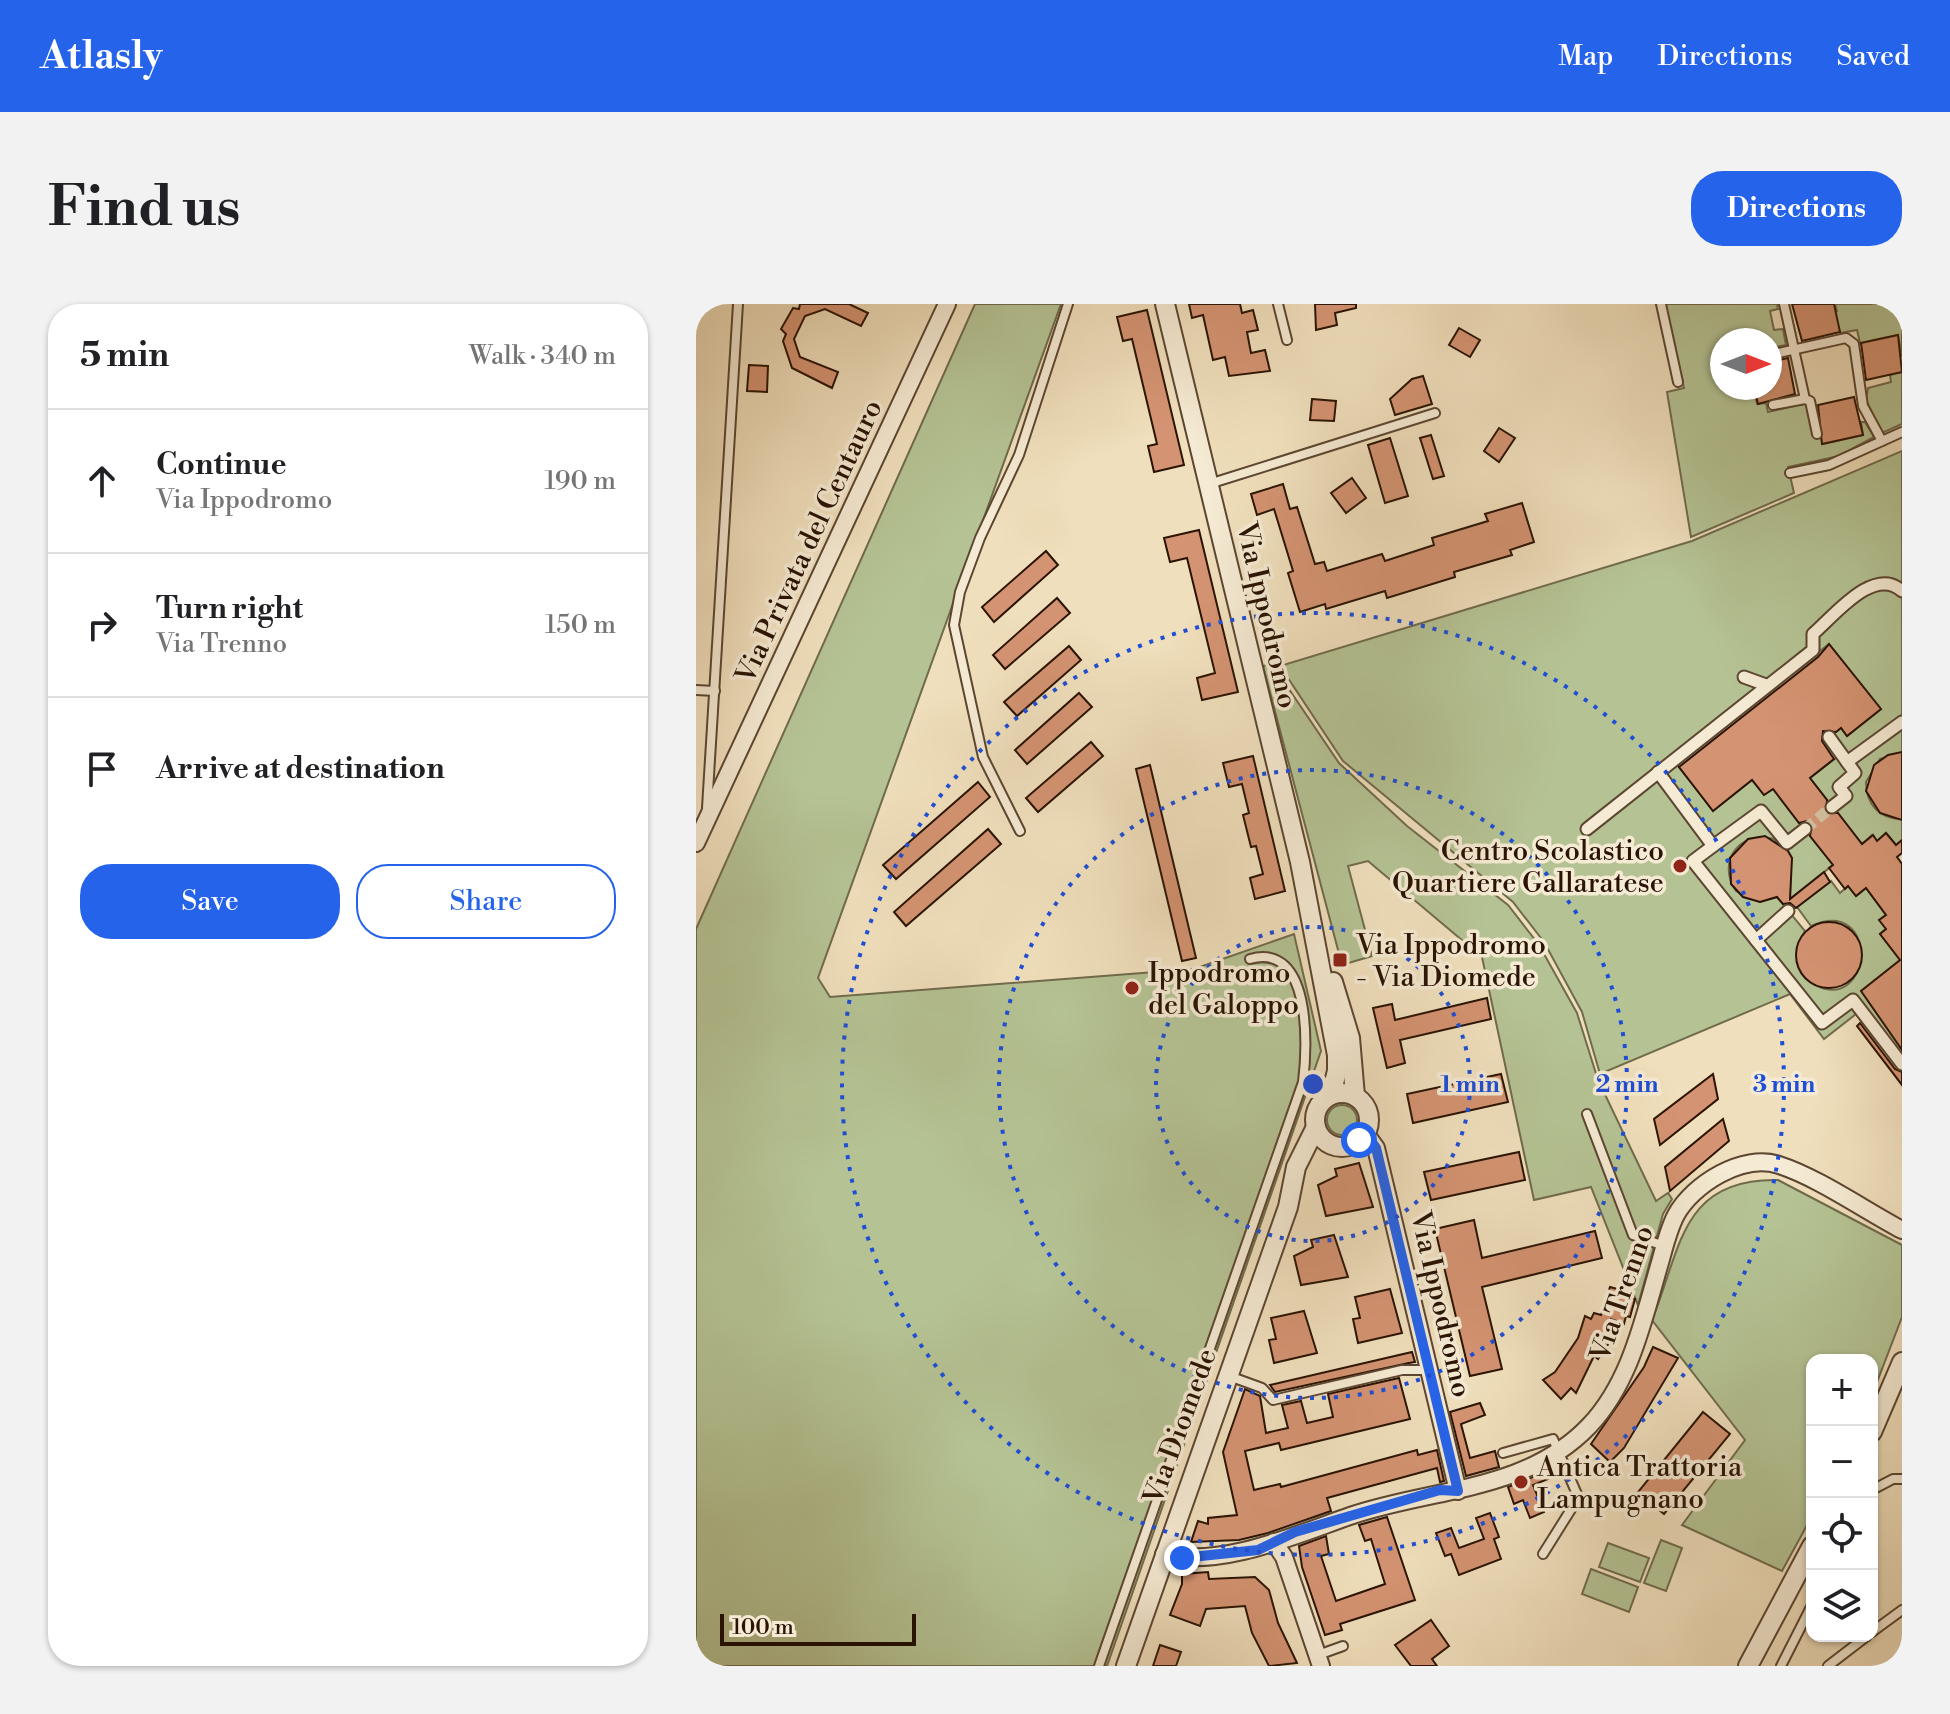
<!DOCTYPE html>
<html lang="en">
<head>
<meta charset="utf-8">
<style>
	body { margin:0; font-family:"Libre Bodoni",serif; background:#f2f2f2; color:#202124 }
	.controls { position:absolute; right:24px; bottom:24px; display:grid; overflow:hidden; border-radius:16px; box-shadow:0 2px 6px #0004 }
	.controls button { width:72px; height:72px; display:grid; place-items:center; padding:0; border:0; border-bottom:2px solid #e0e0e0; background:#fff; color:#202124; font:40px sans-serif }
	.compass { position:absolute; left:1014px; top:24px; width:72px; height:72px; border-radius:50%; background:#fff; box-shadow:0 2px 6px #0004; rotate:90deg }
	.scale { position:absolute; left:24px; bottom:20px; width:196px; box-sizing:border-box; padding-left:8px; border:4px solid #2a1303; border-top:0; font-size:22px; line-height:28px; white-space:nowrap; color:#2a1303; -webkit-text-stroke:6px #f5ead3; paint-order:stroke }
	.stop { position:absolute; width:24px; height:24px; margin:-18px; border:6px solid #2563eb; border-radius:50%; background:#fff }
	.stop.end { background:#2563eb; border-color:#fff; box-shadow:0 2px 8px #0008 }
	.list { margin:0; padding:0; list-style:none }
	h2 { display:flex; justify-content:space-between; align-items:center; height:104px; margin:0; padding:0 32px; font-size:34px }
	h2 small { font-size:26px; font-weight:400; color:#757577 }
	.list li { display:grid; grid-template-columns:52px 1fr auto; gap:24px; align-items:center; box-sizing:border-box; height:144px; padding:0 32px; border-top:2px solid #e0e0e0 }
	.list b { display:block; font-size:30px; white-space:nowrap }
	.list p { margin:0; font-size:26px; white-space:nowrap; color:#757577 }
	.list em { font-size:26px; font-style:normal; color:#757577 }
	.actions { display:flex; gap:16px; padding:24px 32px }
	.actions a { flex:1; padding:18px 0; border:2px solid #2563eb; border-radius:32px; text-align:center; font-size:28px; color:#2563eb }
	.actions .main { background:#2563eb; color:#fff }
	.icon { flex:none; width:44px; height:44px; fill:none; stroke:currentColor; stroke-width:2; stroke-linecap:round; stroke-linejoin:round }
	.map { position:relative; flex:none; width:1206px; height:1362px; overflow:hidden; border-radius:32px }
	header { display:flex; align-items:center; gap:48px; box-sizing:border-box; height:112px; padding:0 40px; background:#2563eb; color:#fff }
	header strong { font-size:38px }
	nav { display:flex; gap:44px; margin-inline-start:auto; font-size:28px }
	.intro { display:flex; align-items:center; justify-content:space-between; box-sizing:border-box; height:192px; padding:0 48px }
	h1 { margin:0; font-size:56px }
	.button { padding:20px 36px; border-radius:32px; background:#2563eb; color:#fff; font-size:28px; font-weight:700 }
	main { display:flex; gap:48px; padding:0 48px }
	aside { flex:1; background:#fff; border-radius:32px; box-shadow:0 2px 6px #0004 }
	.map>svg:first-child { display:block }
	.green { fill:#b5c394; stroke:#706b4c; stroke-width:2 }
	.building { fill:#d49372; stroke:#2a1303; stroke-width:2 }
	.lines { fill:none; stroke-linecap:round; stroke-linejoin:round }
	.pedestrian-tunnel { stroke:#d2c0a0; stroke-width:11; stroke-dasharray:11 5.5; stroke-linecap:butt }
	.service-casing { stroke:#5c4631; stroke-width:12 }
	.pedestrian-casing { stroke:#5c4631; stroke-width:15 }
	.minor-casing { stroke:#5c4631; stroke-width:20 }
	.tertiary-casing { stroke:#5c4631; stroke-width:22 }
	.service { stroke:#f5ead3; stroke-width:8 }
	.pedestrian { stroke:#f5ead3; stroke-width:11 }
	.minor { stroke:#f5ead3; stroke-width:16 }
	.tertiary { stroke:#f5ead3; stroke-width:18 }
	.route { stroke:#2563eb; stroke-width:10 }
	.ring { fill:none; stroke:#1d4ed8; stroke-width:4; stroke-dasharray:4 8 }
	.poi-dot { fill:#8f2418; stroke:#f5ead3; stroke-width:3 }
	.labels { text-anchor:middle; stroke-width:7; stroke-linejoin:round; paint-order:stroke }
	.street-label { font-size:28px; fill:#2a1303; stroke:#f5ead3 }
	.poi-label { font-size:28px; fill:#2a1303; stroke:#f5ead3; text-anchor:start }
	.centre { fill:#1d4ed8; stroke:#f5ead3; stroke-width:4 }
	.ring-label { font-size:24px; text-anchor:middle; font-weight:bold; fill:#1d4ed8; stroke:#f5ead3; stroke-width:7; stroke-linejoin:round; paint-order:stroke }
</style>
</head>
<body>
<header>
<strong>Atlasly</strong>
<nav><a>Map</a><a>Directions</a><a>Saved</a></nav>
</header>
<div class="intro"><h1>Find us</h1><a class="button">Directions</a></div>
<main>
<aside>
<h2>5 min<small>Walk · 340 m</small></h2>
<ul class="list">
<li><svg class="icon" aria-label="ahead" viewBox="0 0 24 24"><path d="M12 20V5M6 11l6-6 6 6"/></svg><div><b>Continue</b><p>Via Ippodromo</p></div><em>190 m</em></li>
<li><svg class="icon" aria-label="right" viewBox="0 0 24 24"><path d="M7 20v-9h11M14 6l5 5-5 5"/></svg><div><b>Turn right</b><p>Via Trenno</p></div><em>150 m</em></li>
<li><svg class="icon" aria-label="arrive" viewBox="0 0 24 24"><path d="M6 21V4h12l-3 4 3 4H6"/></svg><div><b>Arrive at destination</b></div></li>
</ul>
<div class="actions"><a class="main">Save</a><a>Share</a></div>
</aside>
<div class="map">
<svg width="1206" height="1362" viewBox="0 0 1206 1362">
	<rect width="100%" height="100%" fill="#f0dfbc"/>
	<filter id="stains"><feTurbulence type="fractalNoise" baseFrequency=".0025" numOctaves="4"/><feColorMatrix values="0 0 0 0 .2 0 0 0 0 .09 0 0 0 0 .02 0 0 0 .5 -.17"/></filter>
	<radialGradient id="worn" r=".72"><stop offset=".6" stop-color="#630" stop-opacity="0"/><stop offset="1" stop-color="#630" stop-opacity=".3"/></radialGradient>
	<g class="green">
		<path d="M 279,0 L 365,0 L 122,674 L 134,693 L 498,665 L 598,630 L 625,747 L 411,1362 L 0,1362 L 0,625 Z"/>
		<path d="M 969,0 L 1081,0 L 1082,5 L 1074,7 L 1078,26 L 1087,25 L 1090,41 L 1074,44 L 1074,36 L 1026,36 L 1026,84 L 1058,84 L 1061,100 L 1070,99 L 1072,108 L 1111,99 L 1119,134 L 1125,134 L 1127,140 L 1167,131 L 1165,118 L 1169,118 L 1178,133 L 1143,152 L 1092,163 L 1098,189 L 995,233 L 971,88 L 988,84 Z"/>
		<path d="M 1139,0 L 1206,0 L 1206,52 L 1202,48 L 1205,47 L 1202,31 L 1164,39 L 1161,26 L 1144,29 L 1140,13 L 1136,9 L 1141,7 Z"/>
		<path d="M 1206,68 L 1206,120 L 1186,129 L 1170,96 L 1172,84 L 1195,78 L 1194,71 Z"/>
		<path d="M 1206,147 L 1206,450 L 1184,455 L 1170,478 C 1170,500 1183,515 1206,515 L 1206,536 L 1200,541 L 1190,529 L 1181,537 L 1176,531 L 1166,540 L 1114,474 L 1141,453 L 1128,437 L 1145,424 L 1151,432 L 1185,405 L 1133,340 L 981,461 L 1017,506 L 1056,476 L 1068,491 L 1077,485 L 1137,561 L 1094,595 L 1095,554 L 1078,535 C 1044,525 1020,558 1040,587 L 1064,598 L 1081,593 L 1109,627 C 1097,646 1097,670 1119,681 C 1177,710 1184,591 1115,622 L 1101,603 L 1135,577 L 1144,589 L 1152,582 L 1160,592 L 1170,584 L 1190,611 L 1184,616 L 1190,625 L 1184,630 L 1204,656 L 1206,751 L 1169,703 L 1128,735 L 1094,690 L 904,770 L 886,708 L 848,638 L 817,598 L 647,457 L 584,362 L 996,237 Z"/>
		<path d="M 576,360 L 643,459 L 711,522 L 812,601 L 843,641 L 881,709 L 902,776 L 960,897 L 972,889 L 976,895 L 967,910 L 942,1001 L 895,883 L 838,896 L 786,653 L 672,557 L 652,562 L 676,652 L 646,661 L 567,362 Z"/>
		<circle cx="646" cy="816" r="15"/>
		<path d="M 1082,876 L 1206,941 L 1206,1013 L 1176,1091 L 1176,1056 L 1116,1056 L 1116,1212 L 1086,1267 L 986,1221 L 1049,1136 L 956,1016 C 985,946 984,874 1082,876 Z"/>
		<path d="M 965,1236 L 986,1244 L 970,1287 L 948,1279 Z"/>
		<path d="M 912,1239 L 953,1254 L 944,1278 L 903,1263 Z"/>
		<path d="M 895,1265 L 942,1283 L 933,1308 L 886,1290 Z"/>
	</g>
	<g class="building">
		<path d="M 104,0 L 153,0 L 172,9 L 165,22 L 129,5 L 109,12 L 98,35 L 104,53 L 142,68 L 136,84 L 96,64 L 87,37 L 90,30 L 85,25 L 97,4 L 103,5 Z"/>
		<path d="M 493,0 L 544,0 L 546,9 L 557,6 L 562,26 L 551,28 L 555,49 L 569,46 L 574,67 L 533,72 L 529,53 L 517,56 L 507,11 L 496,14 Z"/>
		<path d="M 619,0 L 660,0 L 660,4 L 639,9 L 641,21 L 620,26 Z"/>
		<path d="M 1096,0 L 1138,0 L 1144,28 L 1106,37 Z"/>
		<path d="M 451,6 L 488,161 L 458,168 L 452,142 L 461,140 L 436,35 L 427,37 L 421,13 Z"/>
		<path d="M 763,24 L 784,36 L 774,53 L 753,41 Z"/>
		<path d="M 1202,31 L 1206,68 L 1170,76 L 1165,39 Z"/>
		<path d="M 1092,54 L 1099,90 L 1062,100 L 1058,84 L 1074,84 L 1074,58 Z"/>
		<path d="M 53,61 L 72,62 L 71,88 L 51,87 Z"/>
		<path d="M 727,72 L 736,100 L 699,111 L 694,95 L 716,75 Z"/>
		<path d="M 1158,93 L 1167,131 L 1126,140 L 1122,101 Z"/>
		<path d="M 616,95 L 640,97 L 638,117 L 614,116 Z"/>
		<path d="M 803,124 L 819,134 L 803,158 L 788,147 Z"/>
		<path d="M 735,131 L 748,172 L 737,175 L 724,134 Z"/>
		<path d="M 694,134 L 712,192 L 689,199 L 672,141 Z"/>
		<path d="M 656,174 L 670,194 L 650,209 L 635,189 Z"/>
		<path d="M 587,180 L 594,205 L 601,203 L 619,260 L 628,258 L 631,267 L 686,250 L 689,257 L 738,241 L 736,234 L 792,217 L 789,210 L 826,199 L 838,238 L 814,246 L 816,251 L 758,268 L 759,273 L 691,294 L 689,287 L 630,305 L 629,300 L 604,308 L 592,269 L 597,267 L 578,205 L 561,211 L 555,190 Z"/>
		<path d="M 503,226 L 542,388 L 506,396 L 501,374 L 519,369 L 491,254 L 474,258 L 468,234 Z"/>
		<path d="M 350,247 L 362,261 L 298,318 L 286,303 Z"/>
		<path d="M 361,294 L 374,309 L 309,365 L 297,351 Z"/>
		<path d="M 1133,340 L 1185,405 L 1151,432 L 1145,424 L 1140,428 L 1127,427 L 1126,437 L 1138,455 L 1114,474 L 1131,496 L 1130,509 L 1142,509 L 1166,540 L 1177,531 L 1181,537 L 1190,529 L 1200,541 L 1206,536 L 1206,549 L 1201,553 L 1206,560 L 1206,746 L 1165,687 L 1204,656 L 1184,630 L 1190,625 L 1183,616 L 1190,611 L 1170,584 L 1160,592 L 1152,582 L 1149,585 L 1133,564 L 1137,561 L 1114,532 L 1116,520 L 1111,517 L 1103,519 L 1077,485 L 1068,491 L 1056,476 L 1017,507 L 983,463 L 1122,353 Z"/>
		<path d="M 373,342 L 385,356 L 321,412 L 308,398 Z"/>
		<path d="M 383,389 L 396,403 L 331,460 L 319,446 Z"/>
		<path d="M 395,438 L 407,452 L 342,508 L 330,494 Z"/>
		<path d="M 1206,448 L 1206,516 L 1184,509 L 1170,487 L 1178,461 L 1192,451 Z"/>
		<path d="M 557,452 L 589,587 L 559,595 L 554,574 L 567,570 L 560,542 L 555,543 L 547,511 L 553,509 L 546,480 L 533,483 L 527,459 Z"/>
		<path d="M 454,461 L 500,654 L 486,657 L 440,465 Z"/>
		<path d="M 282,478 L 294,493 L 200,575 L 187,561 Z"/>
		<path d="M 292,525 L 305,540 L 210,622 L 198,608 Z"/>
		<path d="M 1069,532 L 1092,547 L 1096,554 L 1094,595 L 1128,568 L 1134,578 L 1100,604 L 1094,599 L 1087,600 L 1081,593 L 1064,598 L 1047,593 L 1035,580 L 1034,554 L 1052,535 Z"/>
		<circle cx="1133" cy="651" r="33"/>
		<path d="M 791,694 L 795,715 L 704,736 L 709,759 L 691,764 L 677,704 L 696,700 L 699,716 Z"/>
		<path d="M 1164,719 L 1199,765 L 1206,768 L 1206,781 L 1161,722 Z"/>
		<path d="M 805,770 L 812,798 L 717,819 L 711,790 Z"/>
		<path d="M 1017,770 L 1022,795 L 964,841 L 958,815 Z"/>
		<path d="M 1027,815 L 1033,837 L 974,887 L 969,863 Z"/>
		<path d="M 823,848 L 829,876 L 735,896 L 728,868 Z"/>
		<path d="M 663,859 L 677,903 L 630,912 L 622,881 L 641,872 L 639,865 Z"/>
		<path d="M 778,916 L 786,954 L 899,927 L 906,954 L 786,983 L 806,1065 L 774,1072 L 739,925 Z"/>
		<path d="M 638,931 L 652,973 L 605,981 L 598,952 L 617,943 L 615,936 Z"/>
		<path d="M 914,983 L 936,989 L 935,994 L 939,995 L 934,1013 L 930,1012 L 928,1020 L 915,1015 L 908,1037 L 913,1039 L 902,1055 L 898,1052 L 880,1089 L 875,1084 L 865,1095 L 847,1076 L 859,1068 L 882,1034 L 889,1012 L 895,1015 L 898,1009 L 905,1011 Z"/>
		<path d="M 694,985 L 706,1029 L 662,1039 L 657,1015 L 664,1014 L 659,993 Z"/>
		<path d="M 608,1007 L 621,1049 L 578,1059 L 573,1036 L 580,1035 L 575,1014 Z"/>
		<path d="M 957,1043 L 982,1054 L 928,1144 L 914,1158 L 895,1140 L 948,1063 Z"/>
		<path d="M 716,1048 L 719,1058 L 713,1059 L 579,1088 L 574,1081 Z"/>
		<path d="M 703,1074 L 714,1115 L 585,1146 L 583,1139 L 549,1147 L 558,1186 L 584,1180 L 585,1183 L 721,1146 L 722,1151 L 741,1146 L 748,1177 L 744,1178 L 741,1164 L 631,1194 L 635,1207 L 572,1229 L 543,1236 L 495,1238 L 502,1217 L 512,1220 L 512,1214 L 541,1211 L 527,1148 L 549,1085 L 564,1092 L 570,1129 L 592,1124 L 586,1101 L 605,1097 L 611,1119 L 637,1113 L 632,1090 Z"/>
		<path d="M 784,1099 L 789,1111 L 765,1120 L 774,1154 L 799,1147 L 803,1163 L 770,1172 L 754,1108 Z"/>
		<path d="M 1007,1108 L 1034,1130 L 968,1210 L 942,1188 Z"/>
		<path d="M 849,1168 L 852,1175 L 837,1181 L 848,1208 L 834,1214 L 827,1196 L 818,1200 L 812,1183 Z"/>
		<path d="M 794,1209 L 803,1233 L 798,1235 L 805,1255 L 763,1271 L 755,1250 L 749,1252 L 740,1229 L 755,1224 L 763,1244 L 788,1235 L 780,1214 Z"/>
		<path d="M 691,1213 L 719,1296 L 644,1320 L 646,1326 L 629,1331 L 606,1263 L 603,1242 L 630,1232 L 633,1250 L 625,1252 L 640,1297 L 689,1280 L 675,1235 L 669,1237 L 663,1221 Z"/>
		<path d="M 512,1268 L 513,1275 L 559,1273 L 573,1286 L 582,1319 L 601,1359 L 573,1362 L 556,1329 L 549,1302 L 510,1305 L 504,1322 L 474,1311 L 486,1280 L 486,1270 Z"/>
		<path d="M 735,1316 L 753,1342 L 736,1355 L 741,1362 L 715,1362 L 699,1341 Z"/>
		<path d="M 464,1341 L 485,1348 L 480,1362 L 457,1362 Z"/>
	</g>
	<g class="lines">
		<path class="pedestrian-tunnel" d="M 1109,525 L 1136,503"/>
		<g class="service-casing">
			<g id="service">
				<path d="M 582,0 L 591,36"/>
				<path d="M 965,0 L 982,78"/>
				<path d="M 1088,0 L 1109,95 L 1114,97 L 1121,130"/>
				<path d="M 1074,51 L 1150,34 L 1158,40 L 1167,102 L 1186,137"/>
				<path d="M 1077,101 L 1109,95"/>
				<path d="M 1094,169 L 1133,161 L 1206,128"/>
				<path d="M 513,180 L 739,109"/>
				<path d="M 0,386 L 19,387"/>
				<path d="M 11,504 L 42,0"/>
				<path d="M 324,527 L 287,453 L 258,321 L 264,288 L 284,234 L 323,151 L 372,0"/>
				<path d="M 891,810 L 937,931 L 968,942"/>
				<path d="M 533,1072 L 566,1084 L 577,1096 L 706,1066 L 729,1066"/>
				<path d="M 807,1149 L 857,1135 L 884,1197"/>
				<path d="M 1176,1186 L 1197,1175 L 1206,1175"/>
				<path d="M 847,1250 L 879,1199 L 891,1194 L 910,1200"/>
				<path d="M 1176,1328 L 1206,1306"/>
				<path d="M 622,1351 L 647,1342"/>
				<path d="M 403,1362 L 607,778 C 612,740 615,638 554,655"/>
				<path d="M 1085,1362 L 1116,1301"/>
				<path d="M 1132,1362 L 1171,1332"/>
			</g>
		</g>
		<g class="pedestrian-casing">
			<g id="pedestrian">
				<path d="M 1048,373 L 1070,381"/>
				<path d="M 1133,433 L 1159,469 L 1143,483 L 1150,492 L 1136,503"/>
				<path d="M 1151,458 L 1206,418"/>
				<path d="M 962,468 L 1017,542 L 1065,507 L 1091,539 L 1109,525"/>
				<path d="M 891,525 L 1117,346 L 1117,330 C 1138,312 1178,261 1206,287"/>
				<path d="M 1017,542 L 997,557 L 1126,719 L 1157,696 L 1206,760"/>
				<path d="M 1060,636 L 1092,607"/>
			</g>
		</g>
		<g class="minor-casing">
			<g id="minor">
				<path d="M 0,539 L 251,0"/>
				<path d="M 669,829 L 680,844 L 762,1187"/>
				<path d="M 578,1238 L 588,1253 L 625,1362"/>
				<path d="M 468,1250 C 525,1264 599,1231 654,1212 C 735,1184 830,1188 893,1122 C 934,1079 947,1017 963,962 C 968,945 972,926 980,911 C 997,880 1047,849 1083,861 C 1121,873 1170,907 1206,926"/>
			</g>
		</g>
		<g class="tertiary-casing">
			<g id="tertiary">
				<path d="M 469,0 L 604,558 L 641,751 L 641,767 L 635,791"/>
				<path d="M 637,678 L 654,734 L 659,792"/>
				<circle cx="646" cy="816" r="27"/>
				<path d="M 1176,1128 L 1206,1058"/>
				<path d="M 430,1362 L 592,903 L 600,863 L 620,823"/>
				<path d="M 1052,1362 L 1116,1242"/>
			</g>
		</g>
		<use href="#service" class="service"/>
		<use href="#pedestrian" class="pedestrian"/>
		<use href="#minor" class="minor"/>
		<use href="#tertiary" class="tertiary"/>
	</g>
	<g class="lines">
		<path class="route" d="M 486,1254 L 562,1246 L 599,1228 L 654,1212 L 744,1186 L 762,1187 L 680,844 L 669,829 L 663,836"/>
	</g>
	<g class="ring">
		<circle cx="617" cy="780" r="157"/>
		<circle cx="617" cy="780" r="314"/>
		<circle cx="617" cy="780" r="471"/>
	</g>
	<g class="poi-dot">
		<circle cx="984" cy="562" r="8"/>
		<rect x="636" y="648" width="16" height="16" rx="4"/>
		<circle cx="436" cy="684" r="8"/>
		<circle cx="825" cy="1178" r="8"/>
	</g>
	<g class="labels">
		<g class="street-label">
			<text transform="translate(112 237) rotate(-65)" y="10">Via Privata del Centauro</text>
			<text transform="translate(572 311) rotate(77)" y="10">Via Ippodromo</text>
			<text transform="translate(925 989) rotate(-71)" y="10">Via Trenno</text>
			<text transform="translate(746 1000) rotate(77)" y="10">Via Ippodromo</text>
			<text transform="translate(483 1122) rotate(-70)" y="10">Via Diomede</text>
		</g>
		<g class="poi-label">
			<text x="968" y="556" text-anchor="end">Centro Scolastico<tspan x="968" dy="32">Quartiere Gallaratese</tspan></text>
			<text x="660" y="650">Via Ippodromo<tspan x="660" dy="32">- Via Diomede</tspan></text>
			<text x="452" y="678">Ippodromo<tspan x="452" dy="32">del Galoppo</tspan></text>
			<text x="841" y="1172">Antica Trattoria<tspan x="841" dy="32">Lampugnano</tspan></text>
		</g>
	</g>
	<circle cx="617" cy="780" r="12" class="centre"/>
	<g class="ring-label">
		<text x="774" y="788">1 min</text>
		<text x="931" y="788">2 min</text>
		<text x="1088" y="788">3 min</text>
	</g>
	<rect width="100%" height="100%" filter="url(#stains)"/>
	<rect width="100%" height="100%" fill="url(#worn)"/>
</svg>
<div class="controls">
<button>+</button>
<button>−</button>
<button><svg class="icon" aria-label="locate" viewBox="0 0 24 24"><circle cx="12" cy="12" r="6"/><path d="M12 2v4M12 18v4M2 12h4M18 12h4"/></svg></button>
<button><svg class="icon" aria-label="layers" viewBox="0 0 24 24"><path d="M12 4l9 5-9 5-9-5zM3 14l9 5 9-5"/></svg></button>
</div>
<svg class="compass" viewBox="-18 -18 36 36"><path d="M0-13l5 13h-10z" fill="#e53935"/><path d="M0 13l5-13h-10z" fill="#757577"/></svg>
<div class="scale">100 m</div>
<div class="stop" style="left:663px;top:836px"></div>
<div class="stop end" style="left:486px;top:1254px"></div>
</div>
</main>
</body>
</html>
